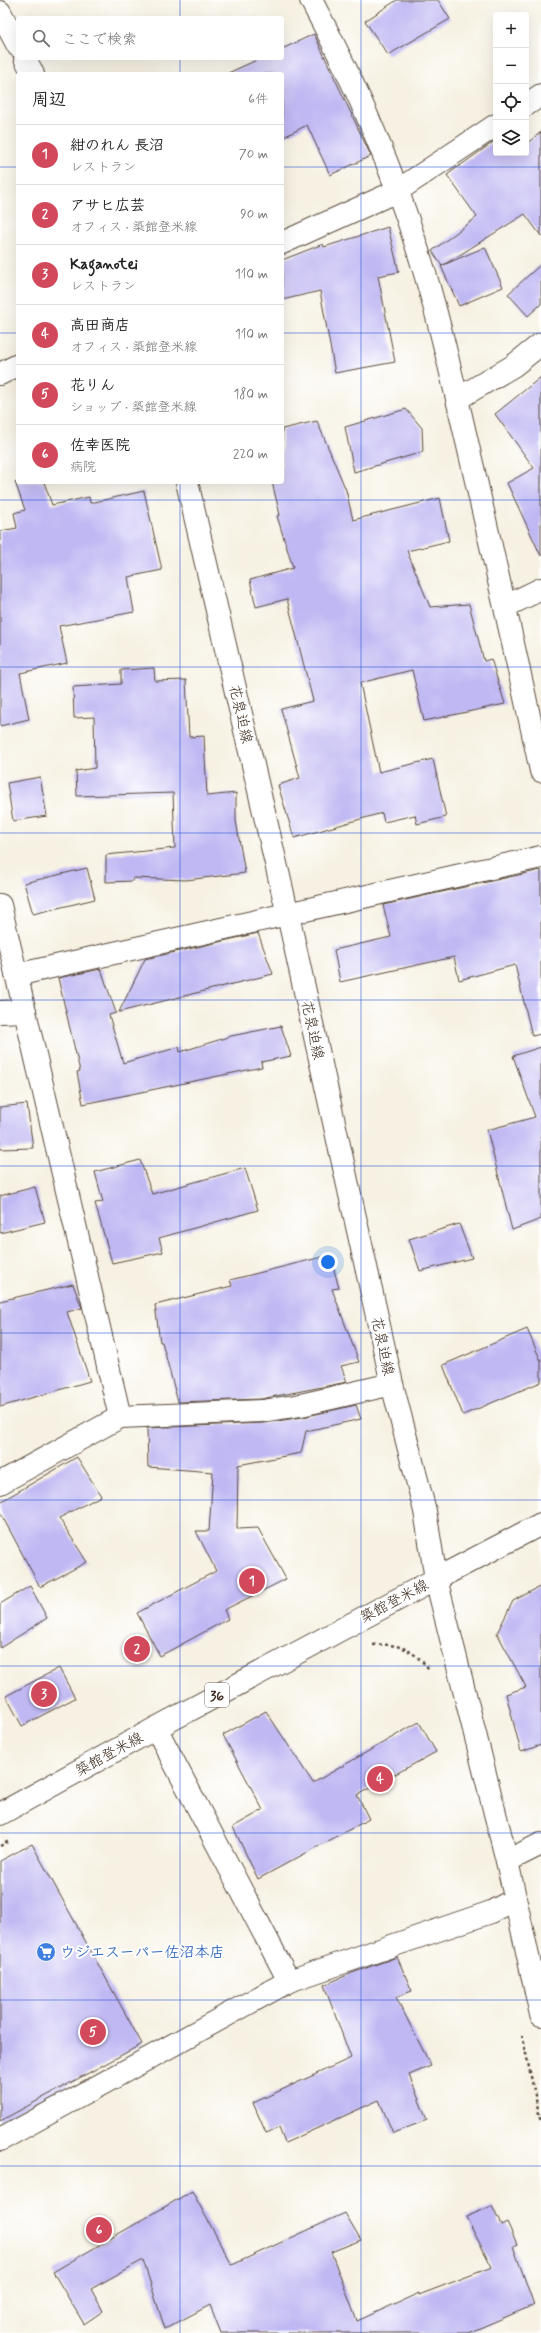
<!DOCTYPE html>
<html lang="ja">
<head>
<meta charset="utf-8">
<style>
	body { margin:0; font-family:Mynerve,"Klee One",sans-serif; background:#f6f6f6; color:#222 }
	.controls { position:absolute; right:12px; top:12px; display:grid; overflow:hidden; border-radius:4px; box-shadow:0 4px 16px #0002 }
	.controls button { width:36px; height:36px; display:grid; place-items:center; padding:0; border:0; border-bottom:1px solid #e0e0e0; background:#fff; color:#222; font:20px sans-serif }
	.you { position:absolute; left:328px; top:1262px; width:14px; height:14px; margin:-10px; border:3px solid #fff; border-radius:50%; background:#1a73e8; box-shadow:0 0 0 6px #1a73e833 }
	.badge { display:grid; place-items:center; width:26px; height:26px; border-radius:50%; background:#d1495b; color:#fff; font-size:13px; font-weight:700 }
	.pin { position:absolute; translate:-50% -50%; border:2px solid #fff; box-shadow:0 1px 4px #0006 }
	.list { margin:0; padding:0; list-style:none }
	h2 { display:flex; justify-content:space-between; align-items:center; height:52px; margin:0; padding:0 16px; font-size:17px }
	h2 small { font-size:13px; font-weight:400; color:#767676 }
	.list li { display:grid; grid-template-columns:26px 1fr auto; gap:12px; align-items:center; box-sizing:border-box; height:60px; padding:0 16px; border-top:1px solid #e0e0e0 }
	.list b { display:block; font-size:15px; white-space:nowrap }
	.list p { margin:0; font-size:13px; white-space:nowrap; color:#767676 }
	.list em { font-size:13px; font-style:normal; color:#767676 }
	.icon { flex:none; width:22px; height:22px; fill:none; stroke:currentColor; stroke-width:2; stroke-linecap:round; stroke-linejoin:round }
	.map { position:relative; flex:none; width:541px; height:2333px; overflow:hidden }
	.search { position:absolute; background:#fff; box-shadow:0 4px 16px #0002; left:16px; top:16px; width:268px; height:44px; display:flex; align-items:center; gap:10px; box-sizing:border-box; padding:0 14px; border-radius:4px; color:#767676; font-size:15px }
	.panel { position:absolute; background:#fff; box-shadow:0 4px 16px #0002; left:16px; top:72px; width:268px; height:412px; border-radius:4px }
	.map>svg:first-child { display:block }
	.building { fill:#c0b8f3 }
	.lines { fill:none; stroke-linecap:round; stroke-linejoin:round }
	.minor-casing { stroke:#57483b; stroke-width:24 }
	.tertiary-casing { stroke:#57483b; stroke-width:24 }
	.secondary-casing { stroke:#57483b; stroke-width:24 }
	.primary-casing { stroke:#57483b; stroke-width:24 }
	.path { stroke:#57483b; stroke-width:2.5; stroke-dasharray:3 3; stroke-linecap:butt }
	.minor { stroke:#fff; stroke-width:22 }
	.tertiary { stroke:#fff; stroke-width:22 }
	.secondary { stroke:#fff; stroke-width:22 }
	.primary { stroke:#fff; stroke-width:22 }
	.grid { fill:none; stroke:#1d4ed8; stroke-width:1; stroke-opacity:0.55 }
	.labels { text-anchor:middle; stroke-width:4; stroke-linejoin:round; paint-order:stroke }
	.shield { fill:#fff; stroke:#766a62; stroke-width:1 }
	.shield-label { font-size:14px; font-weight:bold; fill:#3b2a1e }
	.street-label { font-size:15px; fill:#3b2a1e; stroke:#fff }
	.shop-label { font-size:15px; font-weight:bold; fill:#366cbe; stroke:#fff; text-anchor:start }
</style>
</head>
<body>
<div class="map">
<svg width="541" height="2333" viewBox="0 0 541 2333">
	<rect width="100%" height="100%" fill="#fff"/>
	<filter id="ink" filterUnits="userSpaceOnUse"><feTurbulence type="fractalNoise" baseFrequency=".025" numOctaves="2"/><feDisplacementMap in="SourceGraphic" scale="8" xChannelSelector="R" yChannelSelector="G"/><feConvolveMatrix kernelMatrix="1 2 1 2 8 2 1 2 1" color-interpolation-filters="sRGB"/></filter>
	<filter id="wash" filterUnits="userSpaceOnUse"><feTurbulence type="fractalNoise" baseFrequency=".012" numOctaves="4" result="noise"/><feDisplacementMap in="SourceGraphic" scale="16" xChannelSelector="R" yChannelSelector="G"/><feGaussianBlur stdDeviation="0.9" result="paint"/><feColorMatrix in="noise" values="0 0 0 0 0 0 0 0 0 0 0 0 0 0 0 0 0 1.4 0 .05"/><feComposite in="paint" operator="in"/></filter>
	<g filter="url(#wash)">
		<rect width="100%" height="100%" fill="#f6f1e2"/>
		<g id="blocks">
			<g class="building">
				<path d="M 397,0 L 438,0 L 450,19 L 388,55 L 365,21 Z"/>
				<path d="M 314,34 L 371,156 L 330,175 L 307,125 L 282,138 L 282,74 L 226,74 L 261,58 L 282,58 L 282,49 Z"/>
				<path d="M 541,132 L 541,236 L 525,214 L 442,266 L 432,251 L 477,217 L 447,175 L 496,140 L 496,153 L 526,153 L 526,144 Z"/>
				<path d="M 388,227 L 399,272 L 378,276 L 395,362 L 335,373 L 320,291 L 282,300 L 282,260 L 323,244 L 324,247 Z"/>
				<path d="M 485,247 L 503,287 L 459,306 L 441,266 Z"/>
				<path d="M 541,264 L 541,304 L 528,316 L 508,294 Z"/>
				<path d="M 541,377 L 541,556 L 507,483 L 534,468 L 495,414 Z"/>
				<path d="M 406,409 L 422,428 L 423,452 L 354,472 L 345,427 Z"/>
				<path d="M 317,421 L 346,490 L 353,520 L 440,498 L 449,541 L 407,551 L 430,607 L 469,604 L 484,661 L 491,659 L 505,704 L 424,721 L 412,670 L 360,683 L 379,772 L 433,759 L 446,817 L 417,824 L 415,815 L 384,822 L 382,813 L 294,838 L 278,785 L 300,778 L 281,709 L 313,701 L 287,599 L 256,607 L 250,580 L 293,568 L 277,516 L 280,515 L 272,482 L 282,482 L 282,429 Z"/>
				<path d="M 15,482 L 44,482 L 52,505 L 89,497 L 90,503 L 144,491 L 162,570 L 128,577 L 134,612 L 59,626 L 67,663 L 20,673 L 29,719 L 0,726 L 0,531 L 17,528 L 14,513 L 25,510 Z"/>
				<path d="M 154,668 L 155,681 L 186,680 L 189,737 L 204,736 L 207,796 L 236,793 L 236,821 L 245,873 L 186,880 L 133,878 L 133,881 L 106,882 L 106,855 L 175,848 L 173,793 L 77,796 L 76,771 L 95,768 L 94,717 L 74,718 L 73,687 L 121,684 L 121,670 Z"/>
				<path d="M 40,777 L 47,816 L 13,821 L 7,783 Z"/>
				<path d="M 87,868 L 95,899 L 33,914 L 24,883 Z"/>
				<path d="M 541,870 L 541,1034 L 532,1036 L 515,965 L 459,980 L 454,957 L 340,982 L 334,950 L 391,937 L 383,905 Z"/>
				<path d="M 258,933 L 273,974 L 119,1012 L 145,959 Z"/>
				<path d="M 101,969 L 116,1013 L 109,1015 L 123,1063 L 179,1047 L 180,1052 L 231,1036 L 281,1026 L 291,1056 L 261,1062 L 262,1067 L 83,1104 L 77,1072 L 80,1071 L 58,978 Z"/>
				<path d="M 541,1047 L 541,1219 L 512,1230 L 487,1130 L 535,1117 L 513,1056 Z"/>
				<path d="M 27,1104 L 33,1148 L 0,1149 L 0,1107 Z"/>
				<path d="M 140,1160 L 152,1194 L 245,1168 L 258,1210 L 159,1238 L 163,1252 L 112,1263 L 95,1203 L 103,1202 L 95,1172 Z"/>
				<path d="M 35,1187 L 45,1222 L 0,1233 L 0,1196 Z"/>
				<path d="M 459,1224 L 472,1258 L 420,1271 L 409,1239 Z"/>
				<path d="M 330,1255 L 339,1288 L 332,1289 L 359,1362 L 341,1366 L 347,1382 L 261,1399 L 178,1402 L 162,1342 L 160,1342 L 155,1305 L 232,1286 L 230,1280 Z"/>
				<path d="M 73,1284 L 82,1308 L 67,1312 L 90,1381 L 0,1407 L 0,1301 Z"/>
				<path d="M 527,1329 L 541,1361 L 541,1382 L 463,1415 L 443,1365 Z"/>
				<path d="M 356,1405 L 361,1419 L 306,1431 L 301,1453 L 238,1465 L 237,1529 L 258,1528 L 286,1579 L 224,1610 L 228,1619 L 160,1656 L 137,1613 L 216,1571 L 196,1531 L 209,1531 L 213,1472 L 148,1467 L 147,1428 L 264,1423 L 303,1417 Z"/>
				<path d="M 77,1457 L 101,1496 L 59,1518 L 87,1562 L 40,1587 L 0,1512 L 0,1502 Z"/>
				<path d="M 30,1586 L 47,1618 L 0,1648 L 0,1604 Z"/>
				<path d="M 541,1586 L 541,1745 L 521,1752 L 506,1694 L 526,1687 L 497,1633 L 513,1601 Z"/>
				<path d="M 59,1668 L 75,1698 L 22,1726 L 6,1696 Z"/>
				<path d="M 266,1711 L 313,1783 L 419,1722 L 436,1752 L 357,1795 L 369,1819 L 258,1879 L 233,1827 L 263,1810 L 223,1735 Z"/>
				<path d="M 32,1844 L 142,2044 L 0,2121 L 0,1861 Z"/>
				<path d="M 397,1957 L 412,1991 L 396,1997 L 431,2066 L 409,2075 L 427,2120 L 393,2133 L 379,2100 L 285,2143 L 279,2128 L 266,2133 L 253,2103 L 351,2058 L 324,1985 L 352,1973 Z"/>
				<path d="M 192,2191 L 232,2265 L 345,2213 L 361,2240 L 331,2252 L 357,2321 L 419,2293 L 419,2295 L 492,2267 L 466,2217 L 492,2206 L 501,2225 L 507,2222 L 517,2244 L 513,2246 L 534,2305 L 468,2333 L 221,2333 L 210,2305 L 165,2329 L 143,2260 L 91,2289 L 103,2311 L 84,2324 L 53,2272 Z"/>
			</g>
		</g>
	</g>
	<g filter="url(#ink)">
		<use href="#blocks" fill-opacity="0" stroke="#57483b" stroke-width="1"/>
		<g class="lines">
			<g class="minor-casing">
				<g id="minor">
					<path d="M 311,0 C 354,81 392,166 419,254 C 439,317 453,382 468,446 C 493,554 518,663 541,771"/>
					<path d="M 526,105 L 541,95"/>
					<path d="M 282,243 L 397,191 L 496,125"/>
					<path d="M 0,374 L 18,365"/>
					<path d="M 457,399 L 513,366 L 541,344"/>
					<path d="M 506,606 L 541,589"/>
					<path d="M 0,905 L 120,1417 L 0,1483"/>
					<path d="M 16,975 L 541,857"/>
					<path d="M 0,1012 L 25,1011"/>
					<path d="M 120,1417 L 262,1411 L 301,1405 L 392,1384"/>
					<path d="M 156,1728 L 289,1981"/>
					<path d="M 507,1861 L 541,1844"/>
					<path d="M 0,2140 L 289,1981 L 491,1912 L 514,1900"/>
				</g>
			</g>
			<g class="tertiary-casing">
				<path id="tertiary" d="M 436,1579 L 541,1524"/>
			</g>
			<g class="secondary-casing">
				<g id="secondary">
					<path d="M 0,12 L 18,46"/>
					<path d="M 25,58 L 33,74"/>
					<path d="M 187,482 L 288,915 L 392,1384 L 425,1511 L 436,1579"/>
				</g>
			</g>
			<g class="primary-casing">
				<path id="primary" d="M 0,1814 L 156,1728 L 436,1579 L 507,1861 L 541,2015"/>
			</g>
			<g class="path">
				<path d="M 373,1645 C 399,1643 412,1649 429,1669"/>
				<path d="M 0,1846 L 9,1841"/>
				<path d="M 522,2035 L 541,2123"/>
			</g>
			<use href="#minor" class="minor"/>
			<use href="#tertiary" class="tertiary"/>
			<use href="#secondary" class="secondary"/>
			<use href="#primary" class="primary"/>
		</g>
	</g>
	<path class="grid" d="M 180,0 L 180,18M 361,0 L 361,2333M 180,58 L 180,74M 0,167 L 18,167M 282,167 L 541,167M 0,333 L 18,333M 282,333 L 541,333M 180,482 L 180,2333M 0,500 L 541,500M 0,667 L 541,667M 0,833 L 541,833M 0,1000 L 541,1000M 0,1166 L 541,1166M 0,1333 L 541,1333M 0,1500 L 541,1500M 0,1666 L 541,1666M 0,1833 L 541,1833M 0,2000 L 541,2000M 0,2166 L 541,2166"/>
	<defs>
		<g id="supermarket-disc" transform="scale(1)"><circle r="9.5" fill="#3f7fe0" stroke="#fff"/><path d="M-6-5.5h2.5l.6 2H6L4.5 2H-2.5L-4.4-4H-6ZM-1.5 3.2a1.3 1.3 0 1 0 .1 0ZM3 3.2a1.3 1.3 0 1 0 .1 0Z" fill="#fff"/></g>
	</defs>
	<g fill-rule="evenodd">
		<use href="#supermarket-disc" x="46" y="1952"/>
	</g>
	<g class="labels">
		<rect class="shield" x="205" y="1683" width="24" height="24" rx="3"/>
		<g class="shield-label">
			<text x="217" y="1700">36</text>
		</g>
		<g class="street-label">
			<text transform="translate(241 714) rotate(77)" y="5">花泉迫線</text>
			<text transform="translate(313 1030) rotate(78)" y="5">花泉迫線</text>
			<text transform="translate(383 1346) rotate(78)" y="5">花泉迫線</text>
			<text transform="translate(394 1601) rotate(-28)" y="5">築館登米線</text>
			<text transform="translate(109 1754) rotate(-29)" y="5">築館登米線</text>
		</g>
		<g class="shop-label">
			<text x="60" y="1957">ウジエスーパー佐沼本店</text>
		</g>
	</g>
</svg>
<div class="controls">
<button>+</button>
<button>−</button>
<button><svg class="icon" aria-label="locate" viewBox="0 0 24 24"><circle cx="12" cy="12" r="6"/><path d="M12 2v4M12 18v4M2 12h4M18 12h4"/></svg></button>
<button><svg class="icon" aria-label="layers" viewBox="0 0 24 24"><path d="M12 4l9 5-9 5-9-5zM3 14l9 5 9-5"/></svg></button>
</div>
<div class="you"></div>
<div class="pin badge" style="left:252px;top:1581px">1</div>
<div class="pin badge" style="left:137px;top:1649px">2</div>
<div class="pin badge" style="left:44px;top:1694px">3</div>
<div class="pin badge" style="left:380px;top:1779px">4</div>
<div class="pin badge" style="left:93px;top:2032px">5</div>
<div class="pin badge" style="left:99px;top:2230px">6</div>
<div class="search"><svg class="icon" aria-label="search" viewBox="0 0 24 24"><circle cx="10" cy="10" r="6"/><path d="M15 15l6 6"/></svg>ここで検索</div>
<section class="panel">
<h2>周辺<small>6件</small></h2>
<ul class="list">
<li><span class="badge">1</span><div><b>紺のれん 長沼</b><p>レストラン</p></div><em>70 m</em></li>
<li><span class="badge">2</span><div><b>アサヒ広芸</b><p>オフィス · 築館登米線</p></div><em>90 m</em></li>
<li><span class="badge">3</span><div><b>Kaganotei</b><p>レストラン</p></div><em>110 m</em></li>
<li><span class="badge">4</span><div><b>高田商店</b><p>オフィス · 築館登米線</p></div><em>110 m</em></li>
<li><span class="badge">5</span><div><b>花りん</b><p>ショップ · 築館登米線</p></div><em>180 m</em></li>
<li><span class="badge">6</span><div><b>佐幸医院</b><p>病院</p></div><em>220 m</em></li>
</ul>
</section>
</div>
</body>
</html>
